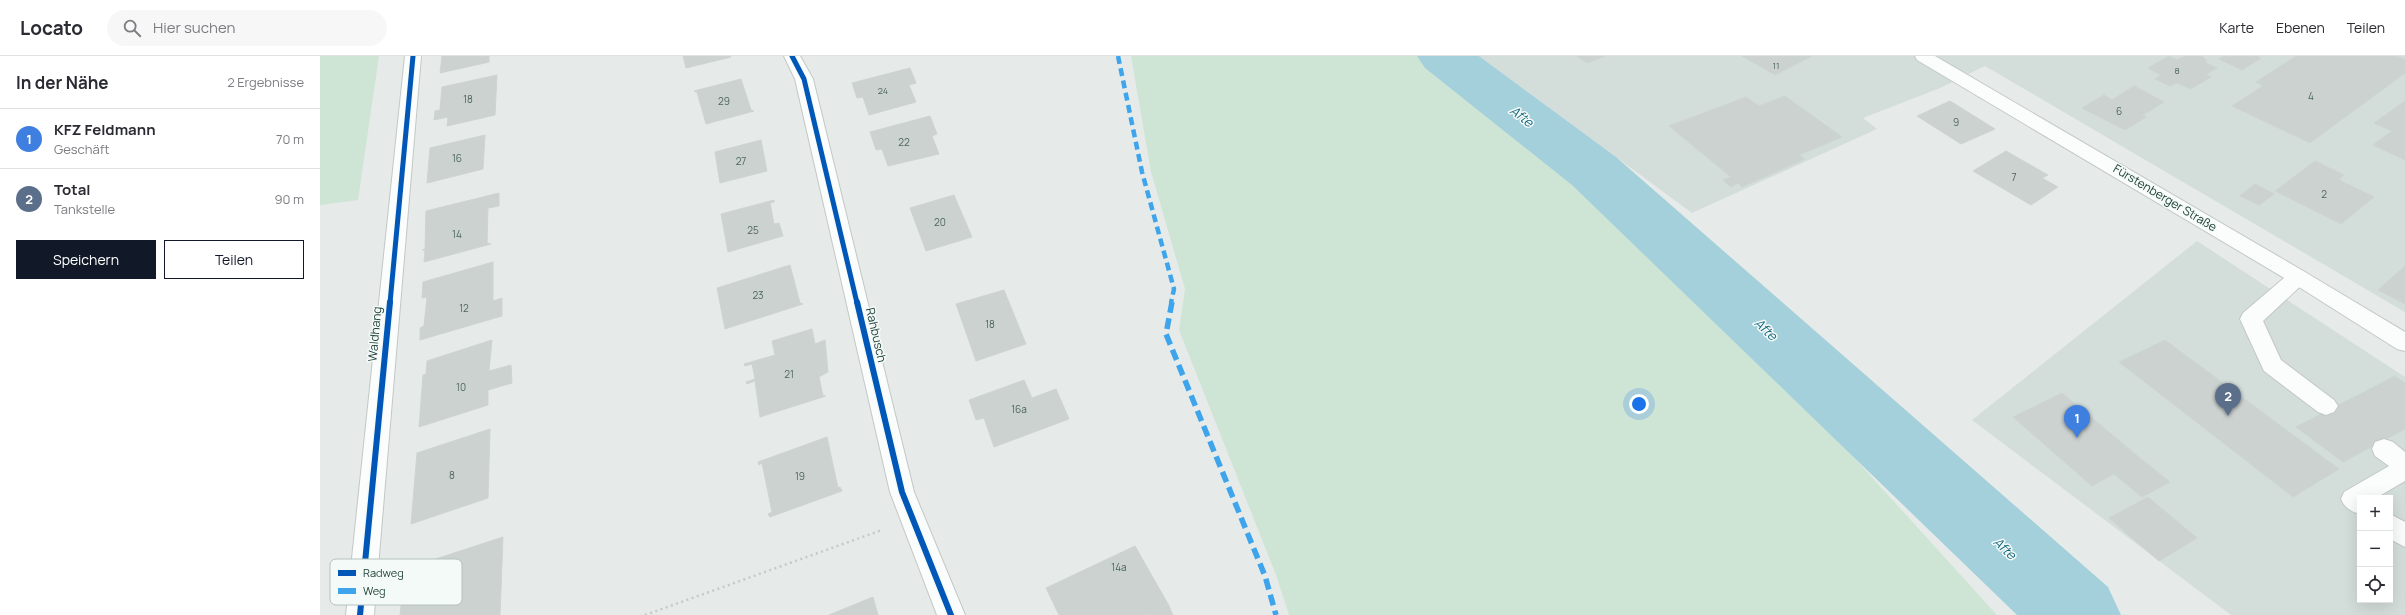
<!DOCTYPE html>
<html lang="de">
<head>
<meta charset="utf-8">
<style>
	body { margin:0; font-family:Manrope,sans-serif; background:#f7f7f7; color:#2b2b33 }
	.controls { position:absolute; right:12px; bottom:12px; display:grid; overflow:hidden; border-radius:0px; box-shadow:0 4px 16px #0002 }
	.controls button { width:36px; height:36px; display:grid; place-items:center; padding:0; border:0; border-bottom:1px solid #e1e1e2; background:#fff; color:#2b2b33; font:20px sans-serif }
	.you { position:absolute; left:1319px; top:348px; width:14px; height:14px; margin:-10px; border:3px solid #fff; border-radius:50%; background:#1a73e8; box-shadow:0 0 0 6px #1a73e833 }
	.badge { display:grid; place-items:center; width:26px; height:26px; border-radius:50%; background:#111827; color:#fff; font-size:13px; font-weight:700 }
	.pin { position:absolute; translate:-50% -33px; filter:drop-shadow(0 1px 2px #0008) }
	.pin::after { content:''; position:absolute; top:21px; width:14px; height:12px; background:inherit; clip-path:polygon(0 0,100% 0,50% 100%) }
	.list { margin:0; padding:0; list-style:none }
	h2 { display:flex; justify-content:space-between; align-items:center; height:52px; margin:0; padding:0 16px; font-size:17px }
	h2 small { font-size:13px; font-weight:400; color:#7c7c81 }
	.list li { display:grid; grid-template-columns:26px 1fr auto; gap:12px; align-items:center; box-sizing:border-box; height:60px; padding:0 16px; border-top:1px solid #e1e1e2 }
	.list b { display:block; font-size:15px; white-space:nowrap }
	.list p { margin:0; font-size:13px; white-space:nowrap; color:#7c7c81 }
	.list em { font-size:13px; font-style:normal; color:#7c7c81 }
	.actions { display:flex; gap:8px; padding:12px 16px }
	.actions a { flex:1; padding:9px 0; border:1px solid #111827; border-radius:0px; text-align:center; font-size:14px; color:#111827 }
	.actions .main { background:#111827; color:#fff }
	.icon { flex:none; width:22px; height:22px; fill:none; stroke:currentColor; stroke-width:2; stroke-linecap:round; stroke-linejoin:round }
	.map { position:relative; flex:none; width:2085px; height:559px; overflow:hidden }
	header { display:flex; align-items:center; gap:24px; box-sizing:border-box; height:56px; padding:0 20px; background:#fff; border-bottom:1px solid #e1e1e2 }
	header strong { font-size:19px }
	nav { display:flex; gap:22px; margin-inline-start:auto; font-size:14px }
	.search { width:280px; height:36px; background:#f7f7f7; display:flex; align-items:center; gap:10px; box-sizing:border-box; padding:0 14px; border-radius:22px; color:#7c7c81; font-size:15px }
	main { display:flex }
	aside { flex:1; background:#fff }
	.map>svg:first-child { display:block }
</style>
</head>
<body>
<header>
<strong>Locato</strong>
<div class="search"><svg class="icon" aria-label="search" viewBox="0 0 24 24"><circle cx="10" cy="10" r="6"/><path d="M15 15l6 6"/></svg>Hier suchen</div>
<nav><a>Karte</a><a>Ebenen</a><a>Teilen</a></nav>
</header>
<main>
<aside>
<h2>In der Nähe<small>2 Ergebnisse</small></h2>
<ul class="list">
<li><span class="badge" style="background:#3f7fe0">1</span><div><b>KFZ Feldmann</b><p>Geschäft</p></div><em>70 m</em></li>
<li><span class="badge" style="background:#5c6f8a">2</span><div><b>Total</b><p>Tankstelle</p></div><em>90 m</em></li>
</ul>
<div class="actions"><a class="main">Speichern</a><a>Teilen</a></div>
</aside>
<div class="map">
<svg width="2085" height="559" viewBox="0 0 2085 559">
	<rect width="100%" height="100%" fill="#e6ebe9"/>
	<g fill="#d3ddd9" fill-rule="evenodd">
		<polygon points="1159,0 2085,0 2085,256 1665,10 1620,32 1543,62 1557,73 1372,157"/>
		<path d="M1877,185L2085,321V559H1911L1652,364ZM2040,442H2070V544H2040Z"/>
	</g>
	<g fill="#cee5d6">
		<polygon points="0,0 59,0 38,144 0,149"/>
		<polygon points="811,0 1099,0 1246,115 1400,254 1677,559 969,559 956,519 859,274 865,233 831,116"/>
	</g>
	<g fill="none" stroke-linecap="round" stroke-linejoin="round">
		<polygon fill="#a4d0dc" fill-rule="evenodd" points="1097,0 1159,0 1296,101 1788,531 1801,559 1697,559 1252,129 1105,12"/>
	</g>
	<g fill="#ccd2d0" stroke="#ced4d2">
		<polygon points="122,0 169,0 169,6 120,17"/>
		<polygon points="363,0 410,0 411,1 366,12"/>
		<polygon points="1257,0 1285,0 1267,7"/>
		<polygon points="1422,0 1492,0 1455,19"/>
		<polygon points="1849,0 1886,18 1891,21 1871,33 1857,27 1850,30 1835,23 1841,19 1828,12"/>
		<polygon points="1865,0 1882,0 1887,5 1884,6 1897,12 1886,18 1857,4"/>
		<polygon points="1904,0 1937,0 1941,2 1922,14 1899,3"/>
		<polygon points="1976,0 2077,0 2085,4 2085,17 1990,87 1912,50 1943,30 1936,26"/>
		<polygon points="590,12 596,27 589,29 596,46 549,59 543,41 537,42 532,27"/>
		<polygon points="177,19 175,59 127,70 128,61 114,64 115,55 120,54 122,31"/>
		<polygon points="421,23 431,54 434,55 386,68 377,36 374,35"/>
		<polygon points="1814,30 1844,46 1823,59 1826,61 1805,74 1762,52 1784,39 1792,44"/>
		<polygon points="1465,40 1522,81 1479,99 1485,103 1422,131 1418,127 1411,131 1403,124 1411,121 1349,70 1426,41 1439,50"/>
		<polygon points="1630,45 1675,73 1641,88 1597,60"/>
		<polygon points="2085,45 2085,104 2053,89 2072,75 2054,67"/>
		<polygon points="610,60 617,78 612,80 619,98 568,110 562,93 556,94 550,76"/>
		<polygon points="165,79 163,113 107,127 110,92"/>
		<polygon points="441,84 447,115 400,127 395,96"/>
		<polygon points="1686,95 1728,119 1722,122 1738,131 1711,149 1653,115"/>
		<polygon points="1995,105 2024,119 2019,123 2023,126 2054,141 2021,168 1955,135"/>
		<polygon points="1935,128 1954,138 1939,149 1920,140"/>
		<polygon points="179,137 179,150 168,152 167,187 171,188 104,206 105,194 102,194 105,193 106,155"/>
		<polygon points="634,139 652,181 606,195 590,152"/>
		<polygon points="454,144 454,146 450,147 454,168 459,167 463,180 408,196 401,158"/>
		<polygon points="173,206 173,245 182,242 182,260 100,284 100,272 104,270 107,241 102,242 103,226"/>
		<polygon points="470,209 480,247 483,248 405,273 397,232"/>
		<polygon points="2085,210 2085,248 2058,234"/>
		<polygon points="684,234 706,288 656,305 636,248"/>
		<polygon points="492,273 495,288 505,284 508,316 499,321 503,340 506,340 440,361 435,325 427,328 426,326 435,323 432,308 425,310 424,308 455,299 452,285"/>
		<polygon points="172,284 169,315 191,309 192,327 168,334 168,349 99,371 103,319 106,318 107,305"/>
		<polygon points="1845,284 2019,413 1973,441 1799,306"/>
		<polygon points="2075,320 2085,327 2085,373 2023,406 1976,371"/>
		<polygon points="704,324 712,342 736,333 749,363 674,391 664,362 656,364 649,344"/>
		<polygon points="1742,337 1821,403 1772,430 1693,361"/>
		<polygon points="170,373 168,442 91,468 97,397"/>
		<polygon points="507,381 518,432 520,431 522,435 450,461 448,458 452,456 442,407 439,409 438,406"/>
		<polygon points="1821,403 1850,426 1822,441 1794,418"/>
		<polygon points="1828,441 1877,482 1839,505 1789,462"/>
		<polygon points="183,481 180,559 80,559 85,513"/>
		<polygon points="815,490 848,548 825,559 739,559 726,532"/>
		<polygon points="553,541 558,559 509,559"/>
		<polygon points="848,548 853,559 825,559"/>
	</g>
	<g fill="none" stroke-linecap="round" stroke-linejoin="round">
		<g stroke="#c3c8c6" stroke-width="2">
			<g id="service">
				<polygon points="1978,214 1985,216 1988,221 1985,226 1943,265 1961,304 2014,344 2018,350 2014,356 2006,359 1998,356 1944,315 1920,263 1923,257 1971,216"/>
				<path d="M2064,383L2073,386L2085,396V425L2056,442H2040V458C2030,455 2025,452 2021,443L2024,436L2069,410L2055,400L2052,393L2055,386Z"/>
				<polygon points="2070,458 2085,466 2085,491 2070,483"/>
			</g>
		</g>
		<g stroke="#c3c8c6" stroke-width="2">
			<g id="minor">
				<polygon points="85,0 101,0 54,559 26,559"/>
				<polygon points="464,0 480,0 493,23 594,436 645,559 617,559 570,436 475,23"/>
			</g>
		</g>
		<g stroke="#c1c9c6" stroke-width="2">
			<polygon id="secondary" points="1595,0 1615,0 1985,216 2085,276 2085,295 2077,293 1971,226 1597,4"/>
		</g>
		<polyline stroke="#c2cbc9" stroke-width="2.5" stroke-dasharray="2 3.5" stroke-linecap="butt" points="325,559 562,474"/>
		<use href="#service" fill="#fbfcfc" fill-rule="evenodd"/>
		<use href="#minor" fill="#fbfcfc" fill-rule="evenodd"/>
		<use href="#secondary" fill="#fbfcfc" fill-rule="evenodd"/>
		<polyline stroke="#3ea4ec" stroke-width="4.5" stroke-dasharray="8 4.5" stroke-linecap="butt" points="798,0 822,116 854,233 851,247"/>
		<polyline stroke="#3ea4ec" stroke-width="5.5" stroke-dasharray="11 5.5" stroke-linecap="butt" points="852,246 846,278 945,520 956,559"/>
		<g stroke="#f4faf7" stroke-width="7">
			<g id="cycleway-far1">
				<polyline points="472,0 484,23 537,247"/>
				<polyline points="70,247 93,0"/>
			</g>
		</g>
		<g stroke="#f4faf7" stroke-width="9">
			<g id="cycleway">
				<polyline points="537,246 582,436 631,559"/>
				<polyline points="40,559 70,246"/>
			</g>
		</g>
		<use href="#cycleway-far1" stroke="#0057b8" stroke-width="5"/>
		<use href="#cycleway" stroke="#0057b8" stroke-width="6"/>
	</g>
	<g text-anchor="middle" stroke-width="3" stroke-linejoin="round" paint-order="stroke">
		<g font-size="9" fill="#4d6660">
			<text x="1456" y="13">11</text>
			<text x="1857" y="18">8</text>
			<text x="563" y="38">24</text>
		</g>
		<g font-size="10" fill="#4d6660">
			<text x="1991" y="44">4</text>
			<text x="148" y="47">18</text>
			<text x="404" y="49">29</text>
			<text x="1799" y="59">6</text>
			<text x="1636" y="70">9</text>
			<text x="584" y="90">22</text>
			<text x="137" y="106">16</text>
			<text x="421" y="109">27</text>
			<text x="1694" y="125">7</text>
			<text x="2004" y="142">2</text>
			<text x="620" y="170">20</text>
			<text x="433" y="178">25</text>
			<text x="137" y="182">14</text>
			<text x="438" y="243">23</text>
			<text x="144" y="256">12</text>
			<text x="670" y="272">18</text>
			<text x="469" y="322">21</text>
			<text x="141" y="335">10</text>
			<text x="699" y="357">16a</text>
			<text x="132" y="423">8</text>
			<text x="480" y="424">19</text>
			<text x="799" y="515">14a</text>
		</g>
		<g font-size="12" fill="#21413a" stroke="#f4faf7">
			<text transform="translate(1845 142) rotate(31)" y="4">Fürstenberger Straße</text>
			<text transform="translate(55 278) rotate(-85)" y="4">Waldhang</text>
			<text transform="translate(556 279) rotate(77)" y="4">Rahbusch</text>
		</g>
		<g font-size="13" font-style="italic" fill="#166881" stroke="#f4faf7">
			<text transform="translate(1202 60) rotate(38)" y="5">Afte</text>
			<text transform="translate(1446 273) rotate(43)" y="5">Afte</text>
			<text transform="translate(1685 492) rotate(43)" y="5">Afte</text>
		</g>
	</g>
	<rect x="10" y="503" width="132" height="46" rx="6" fill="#f4faf7" stroke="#b5c2be" stroke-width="1"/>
	<rect x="18" y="514" width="18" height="6" fill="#0057b8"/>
	<rect x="18" y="532" width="18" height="6" fill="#3ea4ec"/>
	<g font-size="11" fill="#21413a">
		<text x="43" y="521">Radweg</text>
		<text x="43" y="539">Weg</text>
	</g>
</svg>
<div class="controls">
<button>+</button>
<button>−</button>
<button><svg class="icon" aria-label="locate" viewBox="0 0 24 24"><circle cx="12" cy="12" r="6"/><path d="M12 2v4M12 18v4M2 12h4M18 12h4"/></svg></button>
</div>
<div class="you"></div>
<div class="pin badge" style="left:1757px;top:382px;background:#3f7fe0">1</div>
<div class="pin badge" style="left:1908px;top:360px;background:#5c6f8a">2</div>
</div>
</main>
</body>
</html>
